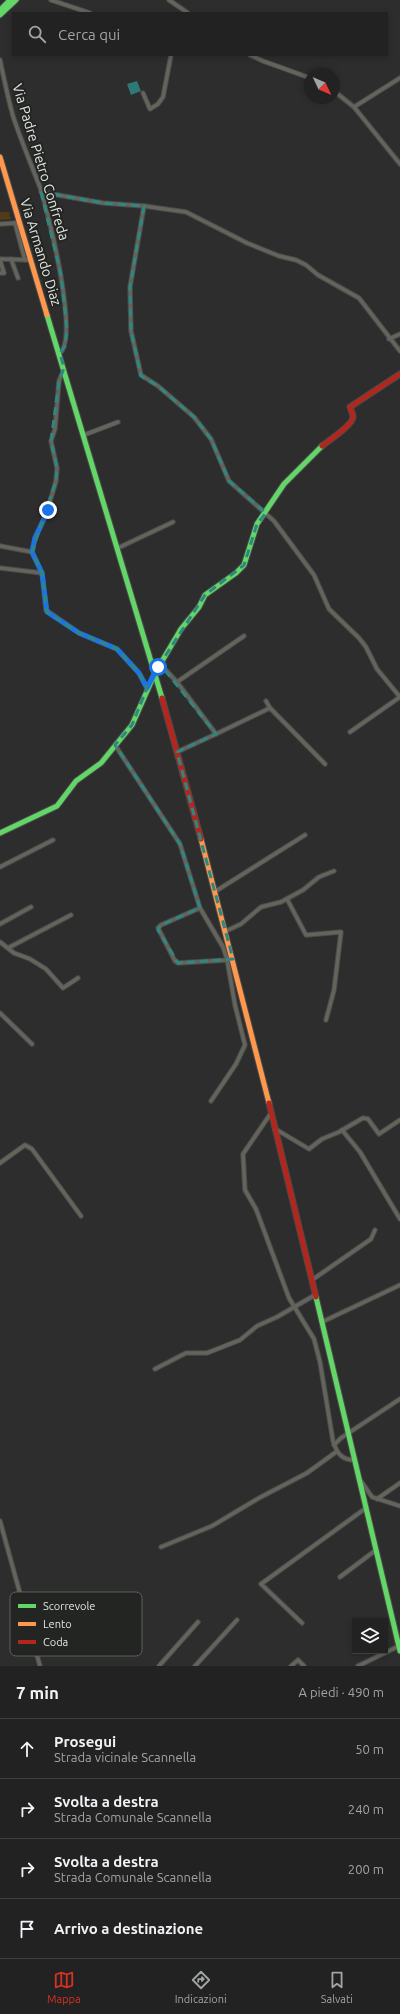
<!DOCTYPE html>
<html lang="it">
<head>
<meta charset="utf-8">
<style>
	body { margin:0; font-family:Ubuntu,sans-serif; background:#292a2a; color:#f1f3f6 }
	.controls { position:absolute; right:12px; bottom:12px; display:grid; overflow:hidden; border-radius:0px; box-shadow:0 2px 6px #0003 }
	.controls button { width:36px; height:36px; display:grid; place-items:center; padding:0; border:0; border-bottom:1px solid #3e3f3f; background:#212221; color:#f1f3f6; font:20px sans-serif }
	.compass { position:absolute; left:304px; top:68px; width:36px; height:36px; border-radius:50%; background:#212221; box-shadow:0 2px 6px #0003; rotate:134deg }
	.stop { position:absolute; width:12px; height:12px; margin:-9px; border:3px solid #1a73e8; border-radius:50%; background:#fff }
	.stop.end { background:#1a73e8; border-color:#fff; box-shadow:0 1px 4px #0008 }
	.list { margin:0; padding:0; list-style:none }
	h2 { display:flex; justify-content:space-between; align-items:center; height:52px; margin:0; padding:0 16px; font-size:17px }
	h2 small { font-size:13px; font-weight:400; color:#a2a4a5 }
	.list li { display:grid; grid-template-columns:26px 1fr auto; gap:12px; align-items:center; box-sizing:border-box; height:60px; padding:0 16px; border-top:1px solid #3e3f3f }
	.list b { display:block; font-size:15px; white-space:nowrap }
	.list p { margin:0; font-size:13px; white-space:nowrap; color:#a2a4a5 }
	.list em { font-size:13px; font-style:normal; color:#a2a4a5 }
	.icon { flex:none; width:22px; height:22px; fill:none; stroke:currentColor; stroke-width:2; stroke-linecap:round; stroke-linejoin:round }
	.map { position:relative; flex:none; width:400px; height:1666px; overflow:hidden }
	.search { position:absolute; background:#212221; box-shadow:0 2px 6px #0003; left:12px; right:12px; top:12px; height:44px; display:flex; align-items:center; gap:10px; box-sizing:border-box; padding:0 14px; border-radius:0px; color:#a2a4a5; font-size:15px }
	.sheet { height:292px; background:#212221 }
	nav { display:flex; justify-content:space-around; align-items:center; box-sizing:border-box; height:56px; border-top:1px solid #3e3f3f; background:#212221; font-size:11px; color:#a2a4a5 }
	nav a { display:grid; justify-items:center; gap:2px }
	nav .on { color:#d93025 }
	.map>svg:first-child { display:block }
</style>
</head>
<body>
<div class="map">
<svg width="400" height="1666" viewBox="0 0 400 1666">
	<rect width="100%" height="100%" fill="#2c2d2c"/>
	<polygon fill="#523b16" points="0,212 9,212 11,219 0,220"/>
	<polygon fill="#2e7878" points="137,81 141,91 131,95 127,84"/>
	<g fill="none" stroke-linecap="round" stroke-linejoin="round">
		<g stroke="#494b49" stroke-width="5.5">
			<g id="street">
				<polyline points="51,0 90,13"/>
				<polyline points="169,0 188,13"/>
				<polyline points="250,55 263,61 310,78"/>
				<path d="M0,60C4,79 8,98 13,116C21,141 32,166 41,190C49,216 79,336 60,353"/>
				<polyline points="334,91 354,107 400,164"/>
				<polyline points="143,93 150,109 158,104 163,97 171,55"/>
				<polyline points="354,107 400,78"/>
				<polyline points="41,192 103,203 144,206 186,212 247,243 279,256 296,260 306,265 318,275 359,298 400,351"/>
				<polyline points="144,206 130,287 131,331 141,375 158,386 194,417 211,439 229,481 274,521 314,575 329,609 359,638 366,647 377,669 400,697"/>
				<polyline points="15,223 25,260"/>
				<polyline points="0,224 17,223"/>
				<polyline points="0,259 31,260"/>
				<polyline points="11,259 18,278"/>
				<polyline points="0,260 4,273 0,273"/>
				<polyline points="389,339 400,334"/>
				<polyline points="64,369 59,381 55,429 51,441 57,468 56,481 46,515 35,538 32,552 42,573 46,610 79,633 117,649 139,673 147,688"/>
				<polyline points="84,435 118,422"/>
				<polyline points="0,546 32,552"/>
				<polyline points="118,548 173,522"/>
				<polyline points="0,568 42,573"/>
				<polyline points="160,664 177,682 244,636"/>
				<polyline points="177,682 216,734 177,752"/>
				<polyline points="266,701 270,708"/>
				<polyline points="350,732 400,697"/>
				<polyline points="216,734 270,708 325,764"/>
				<polyline points="115,745 180,844 200,908 223,947 227,959 235,1005 245,1045 236,1064 211,1101"/>
				<polyline points="0,867 53,840"/>
				<polyline points="216,891 305,835"/>
				<polyline points="287,899 306,935 341,932 334,990 326,1020"/>
				<polyline points="200,908 161,925 158,928 175,961 178,963 228,960"/>
				<polyline points="0,924 31,907"/>
				<polyline points="226,931 241,924 261,907 281,902 303,890 319,877 334,871"/>
				<polyline points="0,942 14,953 30,959 46,969 63,988 78,978"/>
				<polyline points="8,948 71,915"/>
				<polyline points="0,1013 32,1044"/>
				<path d="M271,1113L243,1154L245,1190L256,1209L289,1298L314,1339L320,1362L333,1441C337,1453 341,1460 355,1460"/>
				<polyline points="277,1130 309,1149 322,1139 339,1132 363,1118 368,1119 379,1134 400,1120"/>
				<polyline points="342,1130 360,1152 400,1219"/>
				<polyline points="0,1163 25,1145 32,1149 81,1216"/>
				<polyline points="312,1280 371,1239 375,1230"/>
				<polyline points="322,1322 400,1285"/>
				<polyline points="155,1369 186,1353 207,1353 240,1340 257,1326 277,1317 315,1295"/>
				<polyline points="334,1445 341,1438 400,1399"/>
				<polyline points="361,1481 372,1497 400,1506"/>
				<polyline points="377,1499 400,1483"/>
				<polyline points="0,1521 40,1666"/>
				<polyline points="161,1547 212,1526 259,1498 307,1473 336,1452"/>
				<polyline points="340,1577 376,1550"/>
				<polyline points="302,1623 261,1584 366,1508"/>
				<polyline points="159,1666 198,1622"/>
				<polyline points="195,1666 237,1620"/>
				<polyline points="291,1666 298,1660 304,1666"/>
				<polyline points="358,1666 399,1646"/>
			</g>
		</g>
		<g stroke="#494b49" stroke-width="7">
			<g id="fast">
				<polyline points="0,10 10,0"/>
				<polyline points="0,15 16,0"/>
				<polyline points="47,315 162,698"/>
				<polyline points="0,833 57,806 76,781 101,763 132,725 155,673 181,629 199,607 205,595 236,573 244,565 257,524 284,484 322,446"/>
				<polyline points="316,1297 400,1651"/>
			</g>
		</g>
		<g stroke="#494b49" stroke-width="7">
			<g id="slow">
				<polyline points="0,157 47,315"/>
				<polyline points="201,839 269,1103"/>
			</g>
		</g>
		<g stroke="#494b49" stroke-width="7">
			<g id="jam">
				<path d="M322,446C328,441 353,425 353,417C353,414 351,410 350,407L400,374"/>
				<polyline points="162,698 201,839"/>
				<polyline points="269,1103 316,1297"/>
			</g>
		</g>
		<use href="#street" stroke="#64645c" stroke-width="3.5"/>
		<use href="#fast" stroke="#63d668" stroke-width="5"/>
		<use href="#slow" stroke="#ff974d" stroke-width="5"/>
		<use href="#jam" stroke="#b3261e" stroke-width="5"/>
	</g>
	<g fill="none" stroke-linecap="round" stroke-linejoin="round">
		<polyline stroke="#1a73e8" stroke-width="5" points="48,510 35,538 32,552 42,573 47,612 79,633 117,649 139,673 147,688 158,667"/>
	</g>
	<path fill="none" stroke="#2f8780" stroke-width="3" stroke-dasharray="8 5" stroke-linejoin="round" d="M41,192L103,203L144,206L130,287L131,331L141,376L158,386L194,417L211,439L229,481L266,513L257,524L244,565L205,595L160,664L216,734L177,752L233,959L178,963L158,930L161,925L200,908L180,844L115,745L132,725L147,688L139,673L117,649L79,633L47,612L42,573L32,552L56,481L57,468L51,441L59,381L64,368L60,353L65,346L67,330L61,275Z"/>
	<g text-anchor="middle" stroke-width="4" stroke-linejoin="round" paint-order="stroke">
		<g font-size="14" fill="#e4e6e4" stroke="#222522">
			<text transform="translate(41 162) rotate(73)" y="5">Via Padre Pietro Confreda</text>
			<text transform="translate(41 252) rotate(73)" y="5">Via Armando Diaz</text>
		</g>
	</g>
	<rect x="10" y="1592" width="132" height="64" rx="6" fill="#222522" stroke="#5c5f5c" stroke-width="1"/>
	<rect x="18" y="1604" width="18" height="4" fill="#63d668"/>
	<rect x="18" y="1622" width="18" height="4" fill="#ff974d"/>
	<rect x="18" y="1640" width="18" height="4" fill="#b3261e"/>
	<g font-size="11" fill="#e4e6e4">
		<text x="43" y="1610">Scorrevole</text>
		<text x="43" y="1628">Lento</text>
		<text x="43" y="1646">Coda</text>
	</g>
</svg>
<div class="controls">
<button><svg class="icon" aria-label="layers" viewBox="0 0 24 24"><path d="M12 4l9 5-9 5-9-5zM3 14l9 5 9-5"/></svg></button>
</div>
<svg class="compass" viewBox="-18 -18 36 36"><path d="M0-13l5 13h-10z" fill="#e53935"/><path d="M0 13l5-13h-10z" fill="#a2a4a5"/></svg>
<div class="stop" style="left:158px;top:667px"></div>
<div class="stop end" style="left:48px;top:510px"></div>
<div class="search"><svg class="icon" aria-label="search" viewBox="0 0 24 24"><circle cx="10" cy="10" r="6"/><path d="M15 15l6 6"/></svg>Cerca qui</div>
</div>
<section class="sheet">
<h2>7 min<small>A piedi · 490 m</small></h2>
<ul class="list">
<li><svg class="icon" aria-label="ahead" viewBox="0 0 24 24"><path d="M12 20V5M6 11l6-6 6 6"/></svg><div><b>Prosegui</b><p>Strada vicinale Scannella</p></div><em>50 m</em></li>
<li><svg class="icon" aria-label="right" viewBox="0 0 24 24"><path d="M7 20v-9h11M14 6l5 5-5 5"/></svg><div><b>Svolta a destra</b><p>Strada Comunale Scannella</p></div><em>240 m</em></li>
<li><svg class="icon" aria-label="right" viewBox="0 0 24 24"><path d="M7 20v-9h11M14 6l5 5-5 5"/></svg><div><b>Svolta a destra</b><p>Strada Comunale Scannella</p></div><em>200 m</em></li>
<li><svg class="icon" aria-label="arrive" viewBox="0 0 24 24"><path d="M6 21V4h12l-3 4 3 4H6"/></svg><div><b>Arrivo a destinazione</b></div></li>
</ul>
</section>
<nav>
<a class="on"><svg class="icon" aria-label="map" viewBox="0 0 24 24"><path d="M3 6l6-2 6 2 6-2v14l-6 2-6-2-6 2zM9 4v14M15 6v14"/></svg>Mappa</a>
<a><svg class="icon" aria-label="directions" viewBox="0 0 24 24"><path d="M12 3l9 9-9 9-9-9zM9 14v-3h6M13 9l2 2-2 2"/></svg>Indicazioni</a>
<a><svg class="icon" aria-label="saved" viewBox="0 0 24 24"><path d="M7 4h10v16l-5-4-5 4z"/></svg>Salvati</a>
</nav>
</body>
</html>
